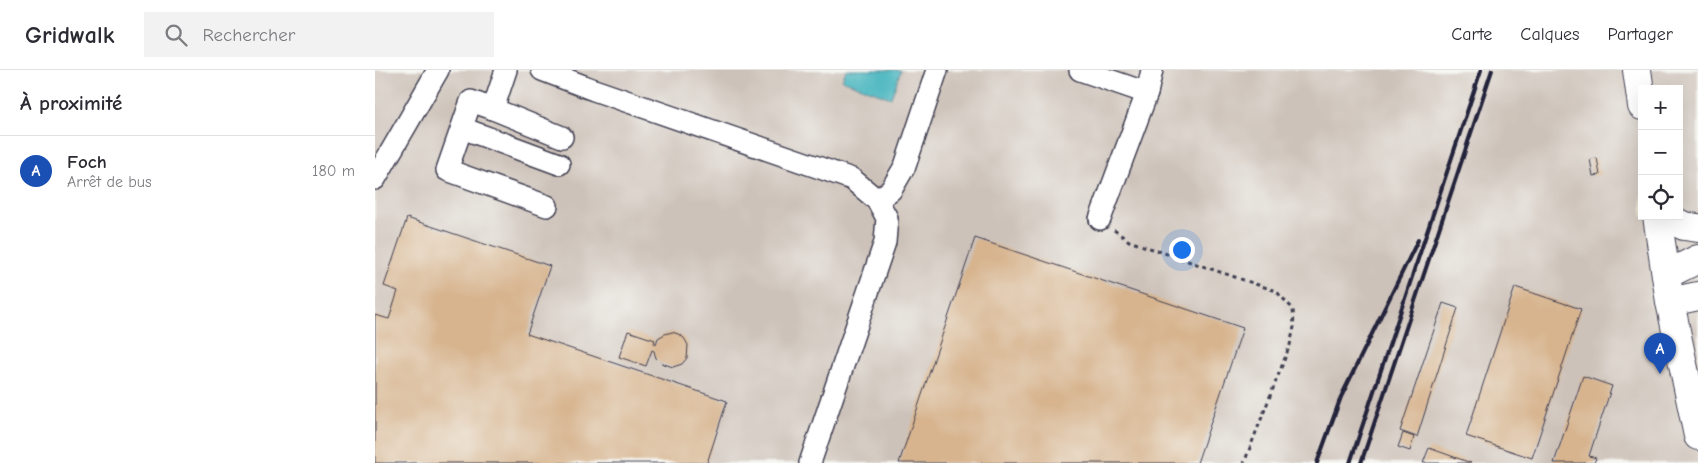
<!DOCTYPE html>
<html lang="fr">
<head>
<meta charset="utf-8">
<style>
	body { margin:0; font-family:"Comic Neue",sans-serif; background:#f2f2f3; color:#2b2b33 }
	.controls { position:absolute; right:15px; top:15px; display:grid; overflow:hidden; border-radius:0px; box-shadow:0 5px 20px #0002 }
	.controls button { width:45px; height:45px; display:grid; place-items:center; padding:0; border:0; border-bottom:1px solid #e1e1e2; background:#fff; color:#2b2b33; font:25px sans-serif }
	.you { position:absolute; left:806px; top:179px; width:18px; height:18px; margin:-12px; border:4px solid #fff; border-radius:50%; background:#1a73e8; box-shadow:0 0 0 8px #1a73e833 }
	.badge { display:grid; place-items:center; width:32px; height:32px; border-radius:50%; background:#b5179e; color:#fff; font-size:16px; font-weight:700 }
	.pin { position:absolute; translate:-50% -41px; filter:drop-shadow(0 1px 2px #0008) }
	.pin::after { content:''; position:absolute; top:26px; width:18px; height:15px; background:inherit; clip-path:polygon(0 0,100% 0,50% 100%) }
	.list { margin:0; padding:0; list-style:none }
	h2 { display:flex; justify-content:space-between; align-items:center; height:65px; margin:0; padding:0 20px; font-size:21px }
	h2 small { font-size:16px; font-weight:400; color:#7c7c81 }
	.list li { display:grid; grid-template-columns:32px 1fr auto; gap:15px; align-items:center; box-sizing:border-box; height:70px; padding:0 20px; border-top:1px solid #e1e1e2 }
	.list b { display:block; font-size:19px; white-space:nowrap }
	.list p { margin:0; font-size:16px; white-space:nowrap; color:#7c7c81 }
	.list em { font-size:16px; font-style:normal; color:#7c7c81 }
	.icon { flex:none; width:28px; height:28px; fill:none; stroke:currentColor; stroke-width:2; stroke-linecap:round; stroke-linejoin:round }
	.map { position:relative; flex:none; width:1323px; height:393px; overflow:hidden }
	header { display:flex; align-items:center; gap:30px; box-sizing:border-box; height:70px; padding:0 25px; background:#fff; border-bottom:1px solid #e1e1e2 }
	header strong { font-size:24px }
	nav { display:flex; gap:28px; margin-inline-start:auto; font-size:18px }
	.search { width:350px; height:45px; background:#f2f2f3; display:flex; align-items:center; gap:12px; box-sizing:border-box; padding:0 18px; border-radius:0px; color:#7c7c81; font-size:19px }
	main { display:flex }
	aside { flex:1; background:#fff }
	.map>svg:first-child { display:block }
</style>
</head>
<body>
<header>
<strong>Gridwalk</strong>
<div class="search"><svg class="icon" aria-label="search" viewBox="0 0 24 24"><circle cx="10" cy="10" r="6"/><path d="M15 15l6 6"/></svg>Rechercher</div>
<nav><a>Carte</a><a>Calques</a><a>Partager</a></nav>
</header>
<main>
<aside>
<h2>À proximité<small></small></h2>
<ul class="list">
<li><span class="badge" style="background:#1a4fb4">A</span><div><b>Foch</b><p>Arrêt de bus</p></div><em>180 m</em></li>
</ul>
</aside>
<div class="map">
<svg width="1323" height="393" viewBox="0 0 1323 393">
	<rect width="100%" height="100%" fill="#f6f6f2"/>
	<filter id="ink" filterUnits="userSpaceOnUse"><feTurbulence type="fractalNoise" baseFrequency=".02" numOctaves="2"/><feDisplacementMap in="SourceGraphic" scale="10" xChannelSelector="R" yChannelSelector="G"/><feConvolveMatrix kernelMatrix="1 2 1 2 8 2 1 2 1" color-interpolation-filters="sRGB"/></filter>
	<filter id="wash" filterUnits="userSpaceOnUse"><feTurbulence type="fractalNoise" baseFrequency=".0096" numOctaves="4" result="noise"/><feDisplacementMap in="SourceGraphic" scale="20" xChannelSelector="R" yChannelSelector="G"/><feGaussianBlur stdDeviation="1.12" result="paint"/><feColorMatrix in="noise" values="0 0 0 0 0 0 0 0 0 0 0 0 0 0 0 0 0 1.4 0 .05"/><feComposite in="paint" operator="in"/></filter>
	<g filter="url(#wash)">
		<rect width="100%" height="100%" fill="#f2e5ce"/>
		<path fill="#cdc2b9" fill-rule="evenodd" d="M0,0H1323V393H0ZM1267,19H1304V146H1267Z"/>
		<polygon fill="#46b5bf" stroke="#346c7d" points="471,0 526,0 516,28 467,10"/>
		<g id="blocks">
			<g fill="#d7b48e">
				<polygon points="1222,88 1225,105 1218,106 1215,89"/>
				<polygon points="32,148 175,196 152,264 352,331 332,393 0,393 0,245 14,249 23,221 9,216"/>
				<polygon points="600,168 868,258 822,393 524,393"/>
				<polygon points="1140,217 1206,239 1157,388 1091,366"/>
				<polygon points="1068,233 1083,238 1042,367 1025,361"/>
				<polygon points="253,261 280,270 279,273 281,274 283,268 290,264 297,262 303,264 309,268 313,275 312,288 307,294 298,297 286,293 281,288 279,281 277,280 271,296 244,287"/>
				<polygon points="1208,306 1237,316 1214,386 1221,388 1219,393 1179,393"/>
				<polygon points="1028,363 1039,367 1035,381 1023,377"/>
				<polygon points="1054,378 1096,393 1048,393"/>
			</g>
		</g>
	</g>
	<g filter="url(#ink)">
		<use href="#blocks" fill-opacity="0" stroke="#413f51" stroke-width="1"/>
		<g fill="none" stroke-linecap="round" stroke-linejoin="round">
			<g stroke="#413f51" stroke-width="24">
				<g id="minor">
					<polyline points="131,0 118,39 96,31 72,100 172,136"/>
					<polyline points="167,0 219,20 477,109 502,130 512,148 510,172 435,393"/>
					<polyline points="705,0 772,23 777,0"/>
					<polyline points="118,39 187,67"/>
					<polyline points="87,58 184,94"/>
					<polyline points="0,109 63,0"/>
					<polyline points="502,130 516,120 530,96 562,0"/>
					<polyline points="725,149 772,23"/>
				</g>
			</g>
			<g stroke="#413f51" stroke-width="30">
				<g id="major">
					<polyline points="1262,0 1267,36"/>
					<polyline points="1282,146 1295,232 1323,366"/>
					<polyline points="1289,146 1309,156 1323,158"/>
					<polyline points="1291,205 1323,189"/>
					<polyline points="1295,232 1323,226"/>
				</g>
			</g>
			<polyline stroke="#413f51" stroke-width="3" stroke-dasharray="4 4" stroke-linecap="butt" points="739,160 754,171 901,221 918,239 919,257 915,275 869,393"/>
			<use href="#minor" stroke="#fff" stroke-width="21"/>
			<use href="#major" stroke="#fff" stroke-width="28"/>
			<g stroke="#22223b" stroke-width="4">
				<polyline points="942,393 966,327 1043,170"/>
				<polyline points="975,393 1106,0"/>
				<polyline points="986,393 1117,0"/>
			</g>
		</g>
	</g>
</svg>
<div class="controls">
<button>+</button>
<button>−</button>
<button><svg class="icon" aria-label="locate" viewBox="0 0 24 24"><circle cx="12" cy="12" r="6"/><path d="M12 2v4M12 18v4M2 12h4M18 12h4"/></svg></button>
</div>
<div class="you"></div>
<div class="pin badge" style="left:1285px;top:304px;background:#1a4fb4">A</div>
</div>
</main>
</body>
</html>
